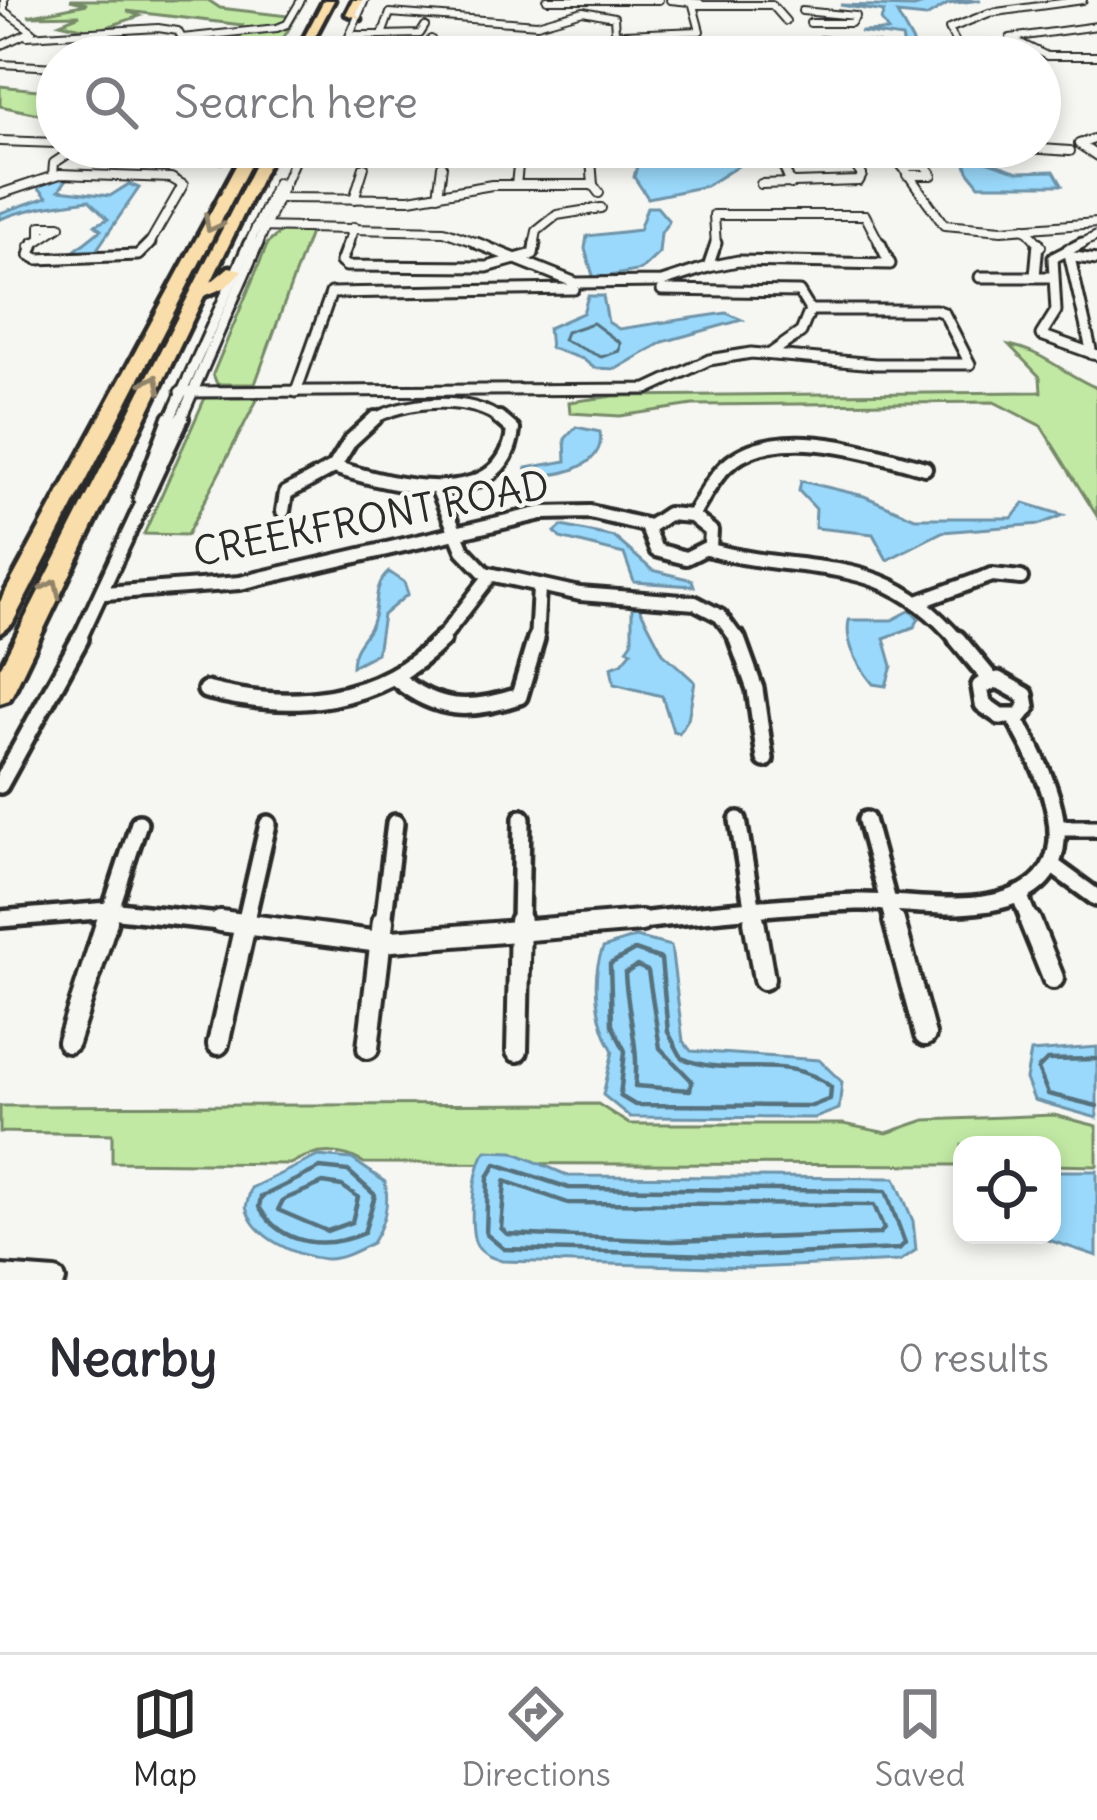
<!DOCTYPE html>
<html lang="en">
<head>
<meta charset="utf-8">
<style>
	body { margin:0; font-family:Delius,sans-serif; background:#f2f2f3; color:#2b2b33 }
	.controls { position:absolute; right:36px; bottom:36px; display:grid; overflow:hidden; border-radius:24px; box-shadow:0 6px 18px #0003 }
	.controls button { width:108px; height:108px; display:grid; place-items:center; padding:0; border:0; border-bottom:3px solid #e1e1e2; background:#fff; color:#2b2b33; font:60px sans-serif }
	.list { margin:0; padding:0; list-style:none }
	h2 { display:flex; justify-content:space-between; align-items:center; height:156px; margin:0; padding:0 48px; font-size:51px }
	h2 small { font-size:39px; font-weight:400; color:#7c7c81 }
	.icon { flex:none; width:66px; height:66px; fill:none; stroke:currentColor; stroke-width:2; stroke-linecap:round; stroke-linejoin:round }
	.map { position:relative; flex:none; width:1097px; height:1280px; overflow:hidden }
	.search { position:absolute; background:#fff; box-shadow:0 6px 18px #0003; left:36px; right:36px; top:36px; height:132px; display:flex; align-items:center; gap:30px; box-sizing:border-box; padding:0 42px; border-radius:66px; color:#7c7c81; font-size:45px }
	.sheet { height:372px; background:#fff }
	nav { display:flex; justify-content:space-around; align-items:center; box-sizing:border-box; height:168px; border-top:3px solid #e1e1e2; background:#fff; font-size:33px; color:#7c7c81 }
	nav a { display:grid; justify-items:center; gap:6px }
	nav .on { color:#2b2b2b }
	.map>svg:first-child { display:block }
</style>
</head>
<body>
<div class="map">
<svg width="1097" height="1280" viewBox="0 0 1097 1280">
	<rect width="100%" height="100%" fill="#f6f6f2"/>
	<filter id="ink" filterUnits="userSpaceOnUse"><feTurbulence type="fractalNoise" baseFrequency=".00833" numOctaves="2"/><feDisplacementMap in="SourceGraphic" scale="24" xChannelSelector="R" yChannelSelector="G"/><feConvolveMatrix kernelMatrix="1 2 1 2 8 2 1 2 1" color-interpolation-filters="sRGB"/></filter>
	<g filter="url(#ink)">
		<g fill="#c2e9a4" stroke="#768a68" stroke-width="3">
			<polygon points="70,0 208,0 220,8 296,17 272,57 212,57 242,25 127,11 140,16 95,31 60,23 80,15 28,16 87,4"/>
			<polygon points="0,86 57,92 57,118 0,106"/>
			<polygon points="283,230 311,230 255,384 217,384 213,374 268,243"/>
			<path d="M1009,345C1044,352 1064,374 1097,388V516L1041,426L994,402L693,405L620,416L570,413L569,402L614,396L1041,392L1040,377Z"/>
			<polygon points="205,398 258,398 187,535 144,534"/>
			<path d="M598,1104L629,1124H843L887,1133L925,1120L1054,1115L1097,1126V1166L1052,1165V1145H962V1165L364,1163C339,1148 314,1150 290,1164L112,1162V1134L0,1132V1106Z"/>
		</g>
		<g fill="#9ad9fb" stroke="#6e93a8" stroke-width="3">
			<polygon points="936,0 981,0 948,4 926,17 897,14 921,57 906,57 902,38 860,32 888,31 881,20 884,12 840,5 914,7"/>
			<polygon points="961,147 999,147 986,161 1018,172 1054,171 1062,185 979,185 968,171"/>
			<polygon points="685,148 734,151 738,166 706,186 648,198 634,177 637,166 686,157"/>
			<path d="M61,177L68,178L59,190L110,196L129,184L139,188L95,252H73L101,230L95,225L108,219L89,200C57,205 31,207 0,219V213L47,197L36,185Z"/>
			<polygon points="647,207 657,207 669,221 661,233 659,253 641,270 594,279 585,249 587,236 639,230"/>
			<polygon points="588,296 603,296 608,322 619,329 726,313 742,320 663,342 616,369 594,368 583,359 550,348 548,328 583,313"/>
			<path d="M576,427L600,432C607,469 552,479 525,474L526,468L566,461L565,439Z"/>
			<polygon points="801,481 864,496 915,518 1012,518 1024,503 1063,515 1041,524 942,532 887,560 873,534 815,528 816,509 799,491"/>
			<polygon points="562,526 614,537 652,570 692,580 694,586 634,582 624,554 560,538 555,532"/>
			<path d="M389,572L404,582L408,594L383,615L377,653L352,666C353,647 360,644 369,629C381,610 370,588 389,572Z"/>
			<polygon points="632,607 639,607 663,653 695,682 688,719 679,733 673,731 662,696 614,684 611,667 622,663 632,651 627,649 632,642"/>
			<path d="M911,610L919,619L914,627L884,638L892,666L886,686L873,684C859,667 844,644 849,620H892Z"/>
			<path d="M635,937L671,946L683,1041L691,1051L819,1060L842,1082L839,1109L815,1118L630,1117L603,1095L613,1051C597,1024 590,978 603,948Z"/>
			<polygon points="1097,1047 1097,1118 1034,1100 1026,1079 1031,1052"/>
			<path d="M486,1151L513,1152L569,1176L895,1178L913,1221L916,1250L900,1261L750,1268L502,1261C493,1258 483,1255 477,1246C467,1231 474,1163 486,1151Z"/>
			<path d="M318,1156L352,1159L385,1182C390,1205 384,1224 372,1243C358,1250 341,1260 325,1259C296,1256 253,1238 246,1207L251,1188Z"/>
			<polygon points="1052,1171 1097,1171 1097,1256 1033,1235 1052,1235"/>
		</g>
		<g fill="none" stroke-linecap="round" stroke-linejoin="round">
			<polygon stroke="#57717e" stroke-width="3" points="593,323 620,343 619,351 601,357 563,340 566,332"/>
			<g stroke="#57717e" stroke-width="4.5">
				<path d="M635,950L661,959L668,1032L682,1058C731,1080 787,1051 831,1087L830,1099L812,1106L635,1105L620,1096L625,1051L612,1025L610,964Z"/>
				<path d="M637,966L648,971L660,1048L692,1081L690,1090L635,1086C640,1046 627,1014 625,973Z"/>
				<polyline points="1097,1059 1047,1060 1038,1069 1048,1094 1097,1106"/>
				<polygon points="496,1164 569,1188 886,1191 905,1243 899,1249 749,1256 504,1249 486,1234 488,1177"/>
				<path d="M320,1168L348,1171L375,1195L364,1233C325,1250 282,1246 259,1207L261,1197Z"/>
				<polygon points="505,1181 568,1203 874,1205 884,1229 879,1234 671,1241 507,1234 501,1228"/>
				<polygon points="323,1183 342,1186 358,1197 352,1222 327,1231 278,1210 283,1200"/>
			</g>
			<g stroke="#2b2b2b" stroke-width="10">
				<g id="minor-far5">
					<polyline points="547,0 659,0"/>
					<polyline points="670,0 700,3"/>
					<polyline points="802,11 856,16 851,23 810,23"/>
					<polyline points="1097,26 1010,38 1047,56 1097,56"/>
					<polyline points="350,35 382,35 390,13 537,24 583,11 614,17 615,32 623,34 700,31 693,5 772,5 786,21"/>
					<polyline points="382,35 420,34 425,26"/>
					<polyline points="27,36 158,28 178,31 182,38"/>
					<polyline points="182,38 277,28 287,24 301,0"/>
					<polyline points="821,40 877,47 827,48"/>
					<polyline points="0,46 32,31 4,11 4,0"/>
					<polyline points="341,56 377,57"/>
					<polyline points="158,57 182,38"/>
					<polyline points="340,57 365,0"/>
					<polyline points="397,57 406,47 429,47 431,39"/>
					<polyline points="523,57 506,50 527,47 535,55"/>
					<path d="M525,57C566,49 605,56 646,56C695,56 748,30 793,57"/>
					<polyline points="963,57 949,29 989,13 1083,0"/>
					<polyline points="0,64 57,67"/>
				</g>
			</g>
			<g stroke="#2b2b2b" stroke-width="12">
				<g id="minor-far4">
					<polyline points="1097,138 1079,144 1097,156"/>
					<polyline points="0,141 57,143"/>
					<polyline points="82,147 247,157"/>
					<polyline points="590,147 593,185 599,193"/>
					<polyline points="775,147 791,184"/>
					<polyline points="889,147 944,225 1002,230 1097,223"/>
					<polyline points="1013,147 1070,151"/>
					<polyline points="902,166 926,166 932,175 907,175"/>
					<polyline points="53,175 54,163 78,147"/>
					<polyline points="761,184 859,181 862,175 841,147"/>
					<polyline points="516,185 519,157 539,147"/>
					<polyline points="0,194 60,174 171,178 183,185 148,246"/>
					<polyline points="438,195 442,166"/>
					<polyline points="274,198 410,199 492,185 593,185"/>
					<polyline points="354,199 364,167"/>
					<polyline points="256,227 444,231 486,246"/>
					<polyline points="1025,228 1041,246"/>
					<polyline points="30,246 60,226 41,226 41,237"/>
					<polyline points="248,246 277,183"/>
					<polyline points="257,246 300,147"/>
					<polyline points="347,246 354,227"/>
					<polyline points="534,246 537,231 557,215 601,208"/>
					<polyline points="716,246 714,215 865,215 881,246"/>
					<polyline points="1076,246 1097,236"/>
				</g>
			</g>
			<g stroke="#2b2b2b" stroke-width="15">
				<g id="minor-far3">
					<polyline points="34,243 30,255 38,259 138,255 150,243"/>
					<polyline points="348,243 341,262 346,266 487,267 533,254 535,243"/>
					<polyline points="476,243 576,283 662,282 708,267"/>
					<polyline points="1082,243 1053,258 1056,311 1041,335 1097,355"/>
					<polyline points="1068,249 1092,354"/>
					<polyline points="1074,257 1097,260"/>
					<polyline points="708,267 716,243"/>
					<polyline points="708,267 738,261 890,264 880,243"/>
					<polyline points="1035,276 1038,243"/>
					<polyline points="980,277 1053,277"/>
					<polyline points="662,290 799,292 810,310 801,332 770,354"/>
					<polyline points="180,392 647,389 709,360 751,353 875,364 970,364 944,313 936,310 810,310"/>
					<polyline points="296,392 331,293 574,289"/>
					<polyline points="169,421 249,243"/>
					<polyline points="180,421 258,243"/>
					<path d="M370,421C403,400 473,395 502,421"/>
				</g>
			</g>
			<g stroke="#2b2b2b" stroke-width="20">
				<g id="minor-far2">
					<path d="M375,418L350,441L334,467C386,484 504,516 513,430L499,418"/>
					<polyline points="438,490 463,550 485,573 580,594 695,603 720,616 739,642"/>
					<polyline points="140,498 170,418"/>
					<polyline points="283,511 286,493 334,467"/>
					<polygon points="668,514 692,516 711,531 710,546 686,558 656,550 647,528"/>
					<path d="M692,516C704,498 714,475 731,462C782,423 870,453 925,468"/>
					<path d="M707,549C812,578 880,548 959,642"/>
					<polyline points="105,593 240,583 542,513 590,512 649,526"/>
					<polyline points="921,601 992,575 1021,578"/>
					<polyline points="78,642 182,418"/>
					<polyline points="439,642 490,576"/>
					<polyline points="536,642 539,588"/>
				</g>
			</g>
			<g stroke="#2b2b2b" stroke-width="24">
				<g id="minor-far1">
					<polyline points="737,639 755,689 765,759"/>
					<polyline points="957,639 991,680"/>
					<path d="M397,679C437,712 471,712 519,696L536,639"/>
					<polygon points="998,680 1025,695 1027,707 1020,716 1000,716 983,704 980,686"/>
					<path d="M206,690C291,712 377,705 442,639"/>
					<polyline points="0,785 80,639"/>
					<polyline points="738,820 755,924"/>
					<polyline points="866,820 894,924"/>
					<polyline points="1062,828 1097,828"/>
					<polyline points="1053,866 1097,898"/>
					<polyline points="1019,894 1031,924"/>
					<polyline points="0,919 109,910 237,924"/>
					<polyline points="106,924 139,823"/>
					<polyline points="245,924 268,824"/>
					<polyline points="383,924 395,823"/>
					<polyline points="520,924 522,818"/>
					<path d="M616,924C696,914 775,905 856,902C890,901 924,907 958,906C1097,902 1064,802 1014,717"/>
				</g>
			</g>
			<g stroke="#2b2b2b" stroke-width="28">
				<g id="minor">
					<polyline points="220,921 380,942 641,921"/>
					<polyline points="754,921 764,979"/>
					<polyline points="894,921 925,1035"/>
					<polyline points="1030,921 1053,978"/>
					<polyline points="68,1042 107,921"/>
					<polyline points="218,1044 246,921"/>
					<polyline points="368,1048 383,921"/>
					<polyline points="517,1051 520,921"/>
					<polyline points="0,1276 55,1280"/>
				</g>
			</g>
			<g stroke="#2b2b2b" stroke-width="9">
				<g id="trunk">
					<polygon points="324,0 334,0 304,57 294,57"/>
					<polygon points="353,0 363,0 356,13 361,19 346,14"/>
					<polygon points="234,147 252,147 221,160 215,156"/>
					<polygon points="264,147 276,147 211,282 229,267 242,270 226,287 204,296 13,693 9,700 0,703 0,668"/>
					<polygon points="238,162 250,165 12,624 0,633 0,602"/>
				</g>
			</g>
			<use href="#minor-far5" stroke="#f6f6f2" stroke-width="6"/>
			<use href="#minor-far4" stroke="#f6f6f2" stroke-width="8"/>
			<use href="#minor-far3" stroke="#f6f6f2" stroke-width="9"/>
			<use href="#minor-far2" stroke="#f6f6f2" stroke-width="12"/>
			<use href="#minor-far1" stroke="#f6f6f2" stroke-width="15"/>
			<use href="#minor" stroke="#f6f6f2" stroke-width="20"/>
			<use href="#trunk" fill="#f9deab" fill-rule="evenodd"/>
		</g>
		<defs><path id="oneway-chevron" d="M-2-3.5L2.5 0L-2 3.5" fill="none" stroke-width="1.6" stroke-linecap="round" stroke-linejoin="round" transform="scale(3)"/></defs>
		<g stroke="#92846b">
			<use href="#oneway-chevron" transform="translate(212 224) rotate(118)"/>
			<use href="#oneway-chevron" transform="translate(153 383) rotate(-64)"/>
			<use href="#oneway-chevron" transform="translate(52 588) rotate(-64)"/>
		</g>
	</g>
	<g text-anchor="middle" stroke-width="9" stroke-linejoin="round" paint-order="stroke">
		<g font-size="39" fill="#2b2b2b" stroke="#f6f6f2">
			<text transform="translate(371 518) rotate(-11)" y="14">CREEKFRONT ROAD</text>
		</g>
	</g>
</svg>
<div class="controls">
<button><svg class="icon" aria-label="locate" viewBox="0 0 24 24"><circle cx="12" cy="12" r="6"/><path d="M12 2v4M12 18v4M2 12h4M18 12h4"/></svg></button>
</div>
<div class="search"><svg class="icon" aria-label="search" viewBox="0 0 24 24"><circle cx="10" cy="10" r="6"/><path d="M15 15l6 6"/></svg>Search here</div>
</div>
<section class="sheet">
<h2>Nearby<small>0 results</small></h2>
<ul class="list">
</ul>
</section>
<nav>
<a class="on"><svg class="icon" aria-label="map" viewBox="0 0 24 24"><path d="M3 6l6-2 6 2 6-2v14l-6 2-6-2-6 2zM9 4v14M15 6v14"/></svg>Map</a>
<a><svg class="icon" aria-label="directions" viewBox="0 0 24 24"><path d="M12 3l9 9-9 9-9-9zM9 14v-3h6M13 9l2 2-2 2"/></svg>Directions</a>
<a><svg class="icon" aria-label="saved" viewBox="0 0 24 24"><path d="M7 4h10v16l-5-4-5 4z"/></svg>Saved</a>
</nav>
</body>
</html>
